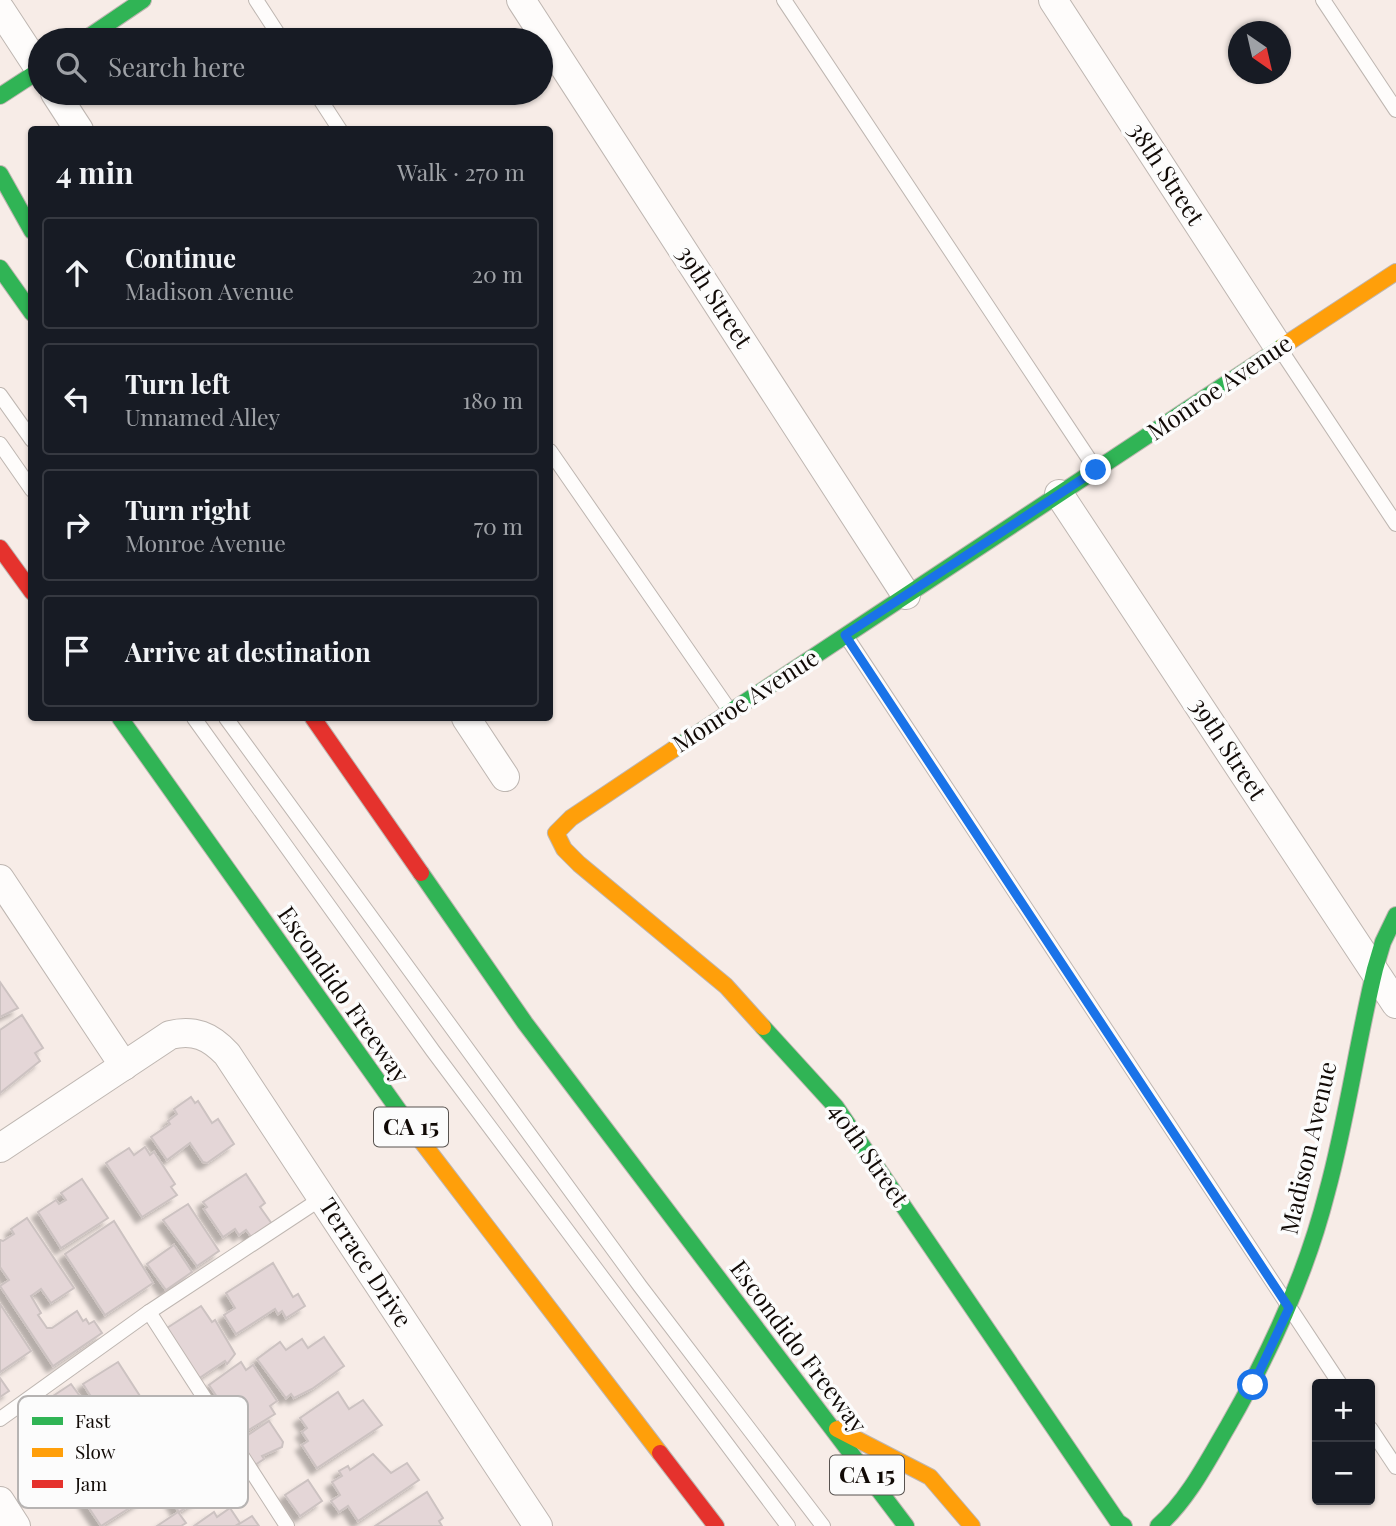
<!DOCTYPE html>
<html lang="en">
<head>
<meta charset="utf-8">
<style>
	body { margin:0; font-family:"Playfair Display",serif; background:#20242c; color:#f1f3f6 }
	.controls { position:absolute; right:21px; bottom:21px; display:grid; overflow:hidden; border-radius:7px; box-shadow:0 2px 5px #0004 }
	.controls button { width:63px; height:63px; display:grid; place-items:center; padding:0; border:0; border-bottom:2px solid #363941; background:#171b24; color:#f1f3f6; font:35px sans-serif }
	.compass { position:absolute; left:1228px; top:21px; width:63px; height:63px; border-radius:50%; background:#171b24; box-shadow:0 2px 5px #0004; rotate:146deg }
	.stop { position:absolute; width:21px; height:21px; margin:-16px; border:5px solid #1a73e8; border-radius:50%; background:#fff }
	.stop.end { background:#1a73e8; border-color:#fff; box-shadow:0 2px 7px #0008 }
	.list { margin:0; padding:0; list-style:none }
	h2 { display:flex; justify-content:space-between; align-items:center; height:91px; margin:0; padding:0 28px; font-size:30px }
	h2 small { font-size:23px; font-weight:400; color:#9ea1a6 }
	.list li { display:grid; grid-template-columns:46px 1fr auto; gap:21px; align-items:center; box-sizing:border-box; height:112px; margin:0 14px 14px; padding:0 14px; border:2px solid #363941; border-radius:7px }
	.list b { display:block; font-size:26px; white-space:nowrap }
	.list p { margin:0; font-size:23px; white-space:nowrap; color:#9ea1a6 }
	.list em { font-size:23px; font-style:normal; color:#9ea1a6 }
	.icon { flex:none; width:38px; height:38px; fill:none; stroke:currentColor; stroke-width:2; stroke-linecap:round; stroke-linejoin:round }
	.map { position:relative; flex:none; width:1396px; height:1526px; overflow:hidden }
	.search { position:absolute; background:#171b24; box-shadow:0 2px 5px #0004; left:28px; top:28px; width:525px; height:77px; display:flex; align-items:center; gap:18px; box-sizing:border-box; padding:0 24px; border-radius:38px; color:#9ea1a6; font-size:26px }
	.panel { position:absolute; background:#171b24; box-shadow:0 2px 5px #0004; left:28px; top:126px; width:525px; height:595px; border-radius:7px }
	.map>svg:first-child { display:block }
</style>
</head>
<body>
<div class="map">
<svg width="1396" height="1526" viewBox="0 0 1396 1526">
	<defs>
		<filter id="shadow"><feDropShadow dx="-6" dy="6" stdDeviation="2" flood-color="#0004"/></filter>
	</defs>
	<rect width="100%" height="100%" fill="#f7ece7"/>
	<g fill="#e4d6d7" stroke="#ccc2c1" stroke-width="2" filter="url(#shadow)">
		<polygon points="0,982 18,1008 0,1017"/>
		<polygon points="22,1015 43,1048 35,1053 40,1061 0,1093 0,1030"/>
		<polygon points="191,1097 195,1103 198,1101 212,1123 218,1119 234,1144 207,1163 203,1162 190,1143 167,1160 151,1137 170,1124 168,1121 177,1114 174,1109"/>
		<polygon points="145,1147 150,1155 154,1152 175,1184 171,1187 177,1195 142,1217 106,1163 129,1148 134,1155"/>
		<polygon points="246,1174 265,1203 260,1207 272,1224 252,1238 246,1230 239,1235 235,1229 223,1237 204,1209 207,1207 203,1202"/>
		<polygon points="82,1179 108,1218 61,1248 38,1212 56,1200 59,1204 66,1200 61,1193"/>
		<polygon points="188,1204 219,1251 197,1266 163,1220"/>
		<polygon points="27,1218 74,1288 51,1303 41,1289 31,1296 41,1313 38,1315 47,1328 52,1328 77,1311 83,1321 86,1319 89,1324 94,1321 102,1333 53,1366 0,1286 9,1280 0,1267 0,1240 3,1241 14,1234 11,1229"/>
		<polygon points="114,1221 153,1283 105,1315 65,1254"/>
		<polygon points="174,1245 192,1272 166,1290 147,1264"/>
		<polygon points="273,1263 293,1297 298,1294 305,1306 286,1318 282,1311 278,1314 275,1309 236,1334 224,1315 235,1308 226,1293"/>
		<polygon points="0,1304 31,1351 0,1372"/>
		<polygon points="201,1306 212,1322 215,1320 235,1354 227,1364 225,1361 198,1379 167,1328"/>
		<polygon points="324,1337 344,1366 312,1389 294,1398 291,1394 286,1398 257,1359 280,1342 286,1350 302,1339 308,1348"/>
		<polygon points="118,1362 149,1410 114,1433 83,1384"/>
		<polygon points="241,1362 246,1370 253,1365 277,1401 270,1406 275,1414 242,1434 209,1385"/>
		<polygon points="0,1378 9,1391 0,1397"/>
		<polygon points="71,1384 90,1410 77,1418 96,1446 63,1466 40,1434 54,1424 49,1418 59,1411 50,1398"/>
		<polygon points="338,1392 349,1409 363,1400 382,1425 317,1468 302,1445 308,1441 302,1432 307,1428 300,1418"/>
		<polygon points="269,1421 283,1442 282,1447 262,1456 264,1459 252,1467 236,1443"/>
		<polygon points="373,1454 391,1473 407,1463 419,1480 358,1521 348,1506 339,1512 331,1501 340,1495 332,1482 342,1476 339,1471 348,1466 350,1470"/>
		<polygon points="118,1466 142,1500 101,1526 77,1490"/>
		<polygon points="308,1480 322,1501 300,1516 285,1495"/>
		<polygon points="190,1485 199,1499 179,1512 170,1498"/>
		<polygon points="427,1492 443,1518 439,1521 442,1526 375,1526"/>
		<polygon points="230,1508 240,1523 235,1526 194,1526 214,1512 217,1517"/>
		<polygon points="178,1512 186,1523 181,1526 157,1526"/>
		<polygon points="252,1516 259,1526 236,1526"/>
	</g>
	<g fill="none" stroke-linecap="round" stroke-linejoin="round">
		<g stroke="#beb6b1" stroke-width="16">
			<g id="lane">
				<polyline points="256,0 282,40"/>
				<polyline points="784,0 1095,468"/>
				<polyline points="1323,0 1396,110"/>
				<polyline points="316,93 340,130"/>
				<polyline points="1280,349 1396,524"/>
				<polyline points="0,395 32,440"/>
				<polyline points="0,444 32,490"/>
				<polyline points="550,451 730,711"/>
				<polyline points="846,636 1340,1384"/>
				<polyline points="194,718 433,1051 788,1526"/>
				<polyline points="226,718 640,1286 823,1526"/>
				<polyline points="149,1312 287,1526"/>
				<polyline points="0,1419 149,1312 322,1198"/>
				<polyline points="1370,1428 1396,1467"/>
			</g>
		</g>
		<g stroke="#beb6b1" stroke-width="30">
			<g id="street">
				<polyline points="521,0 906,595"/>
				<polyline points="1053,0 1279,348"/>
				<polyline points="0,9 40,70"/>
				<polyline points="55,93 79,130"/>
				<polyline points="1059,494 1396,1004"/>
				<polyline points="466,718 505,777"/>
				<polyline points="0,879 124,1066"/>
				<path d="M0,1148L170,1035C194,1029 210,1036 227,1054L538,1526"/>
				<polyline points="0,1501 16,1526"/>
			</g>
		</g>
		<g stroke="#beb6b1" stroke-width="18">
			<g id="fast">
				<polyline points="84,40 143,0"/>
				<polyline points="0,96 40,70"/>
				<polyline points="0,174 32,231"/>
				<polyline points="0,268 32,313"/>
				<polyline points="120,718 412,1129"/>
				<polyline points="674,749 1283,346"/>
				<polyline points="421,873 525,1023 906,1526"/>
				<polyline points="763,1027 836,1107 1118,1522 1124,1526"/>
				<path d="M1158,1526C1188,1500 1208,1460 1228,1426C1270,1353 1306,1275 1327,1192C1347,1119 1357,1043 1375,969L1383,942L1396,915"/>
			</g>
		</g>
		<g stroke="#beb6b1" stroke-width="18">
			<g id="slow">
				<polyline points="1283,346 1396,272"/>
				<polyline points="674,749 571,818 556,833 564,849 579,864 726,986 763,1027"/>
				<polyline points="412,1129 660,1453"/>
				<polyline points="837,1429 930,1477 972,1526"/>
			</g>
		</g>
		<g stroke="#beb6b1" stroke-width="18">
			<g id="jam">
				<polyline points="0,548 32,592"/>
				<polyline points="313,718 421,873"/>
				<polyline points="660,1453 716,1526"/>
			</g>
		</g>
		<use href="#lane" stroke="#fefcfb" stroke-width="14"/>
		<use href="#street" stroke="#fefcfb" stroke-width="28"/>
		<use href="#fast" stroke="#30b455" stroke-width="16"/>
		<use href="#slow" stroke="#ff9f0a" stroke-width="16"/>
		<use href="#jam" stroke="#e5322d" stroke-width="16"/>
	</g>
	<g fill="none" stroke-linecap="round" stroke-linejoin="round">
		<polyline stroke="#1a73e8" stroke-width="9" points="1096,470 845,635 1289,1308 1253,1385"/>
	</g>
	<g text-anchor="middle" stroke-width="7" stroke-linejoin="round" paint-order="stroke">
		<g fill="#fcfcfc" stroke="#585350" stroke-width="2">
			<rect x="374" y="1107.5" width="74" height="39" rx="5"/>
			<rect x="830" y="1455.5" width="74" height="39" rx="5"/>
		</g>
		<g font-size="23" font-weight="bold" fill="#110a06">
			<text x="411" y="1135">CA 15</text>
			<text x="867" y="1483">CA 15</text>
		</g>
		<g font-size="24" fill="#110a06" stroke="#fcfcfc">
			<text transform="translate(1166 174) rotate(57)" y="8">38th Street</text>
			<text transform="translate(714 297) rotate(57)" y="8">39th Street</text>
			<text transform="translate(1220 388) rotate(-34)" y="8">Monroe Avenue</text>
			<text transform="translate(746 701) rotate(-33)" y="8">Monroe Avenue</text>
			<text transform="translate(1228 749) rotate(57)" y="8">39th Street</text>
			<text transform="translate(343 995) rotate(55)" y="8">Escondido Freeway</text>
			<text transform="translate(1309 1148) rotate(-77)" y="8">Madison Avenue</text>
			<text transform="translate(868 1155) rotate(55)" y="8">40th Street</text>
			<text transform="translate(365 1263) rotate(57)" y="8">Terrace Drive</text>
			<text transform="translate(798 1347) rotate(53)" y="8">Escondido Freeway</text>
		</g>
	</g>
	<rect x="18" y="1396" width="230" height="112" rx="10" fill="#fcfcfc" stroke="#b6b3b2" stroke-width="2"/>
	<rect x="32" y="1417" width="31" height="8" fill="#30b455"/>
	<rect x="32" y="1448" width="31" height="9" fill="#ff9f0a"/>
	<rect x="32" y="1480" width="31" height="8" fill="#e5322d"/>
	<g font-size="19" fill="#110a06">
		<text x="75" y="1428">Fast</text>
		<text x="75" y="1459">Slow</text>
		<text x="75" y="1491">Jam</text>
	</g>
</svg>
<div class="controls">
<button>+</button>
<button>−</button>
</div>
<svg class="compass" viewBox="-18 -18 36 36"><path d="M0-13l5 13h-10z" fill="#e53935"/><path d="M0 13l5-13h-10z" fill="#9ea1a6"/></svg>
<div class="stop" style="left:1253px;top:1385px"></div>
<div class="stop end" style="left:1096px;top:470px"></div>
<div class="search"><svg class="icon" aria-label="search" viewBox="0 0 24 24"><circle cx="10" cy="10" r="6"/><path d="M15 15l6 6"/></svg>Search here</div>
<section class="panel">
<h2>4 min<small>Walk · 270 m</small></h2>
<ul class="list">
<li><svg class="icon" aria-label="ahead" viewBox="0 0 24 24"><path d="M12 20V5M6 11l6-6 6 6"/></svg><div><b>Continue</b><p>Madison Avenue</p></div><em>20 m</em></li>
<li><svg class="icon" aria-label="left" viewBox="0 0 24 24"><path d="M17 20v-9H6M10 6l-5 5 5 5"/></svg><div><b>Turn left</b><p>Unnamed Alley</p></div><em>180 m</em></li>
<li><svg class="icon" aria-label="right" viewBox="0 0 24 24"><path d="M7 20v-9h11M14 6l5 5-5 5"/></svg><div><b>Turn right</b><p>Monroe Avenue</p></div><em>70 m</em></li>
<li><svg class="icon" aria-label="arrive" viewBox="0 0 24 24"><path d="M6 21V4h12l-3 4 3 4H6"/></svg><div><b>Arrive at destination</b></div></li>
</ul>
</section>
</div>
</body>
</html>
